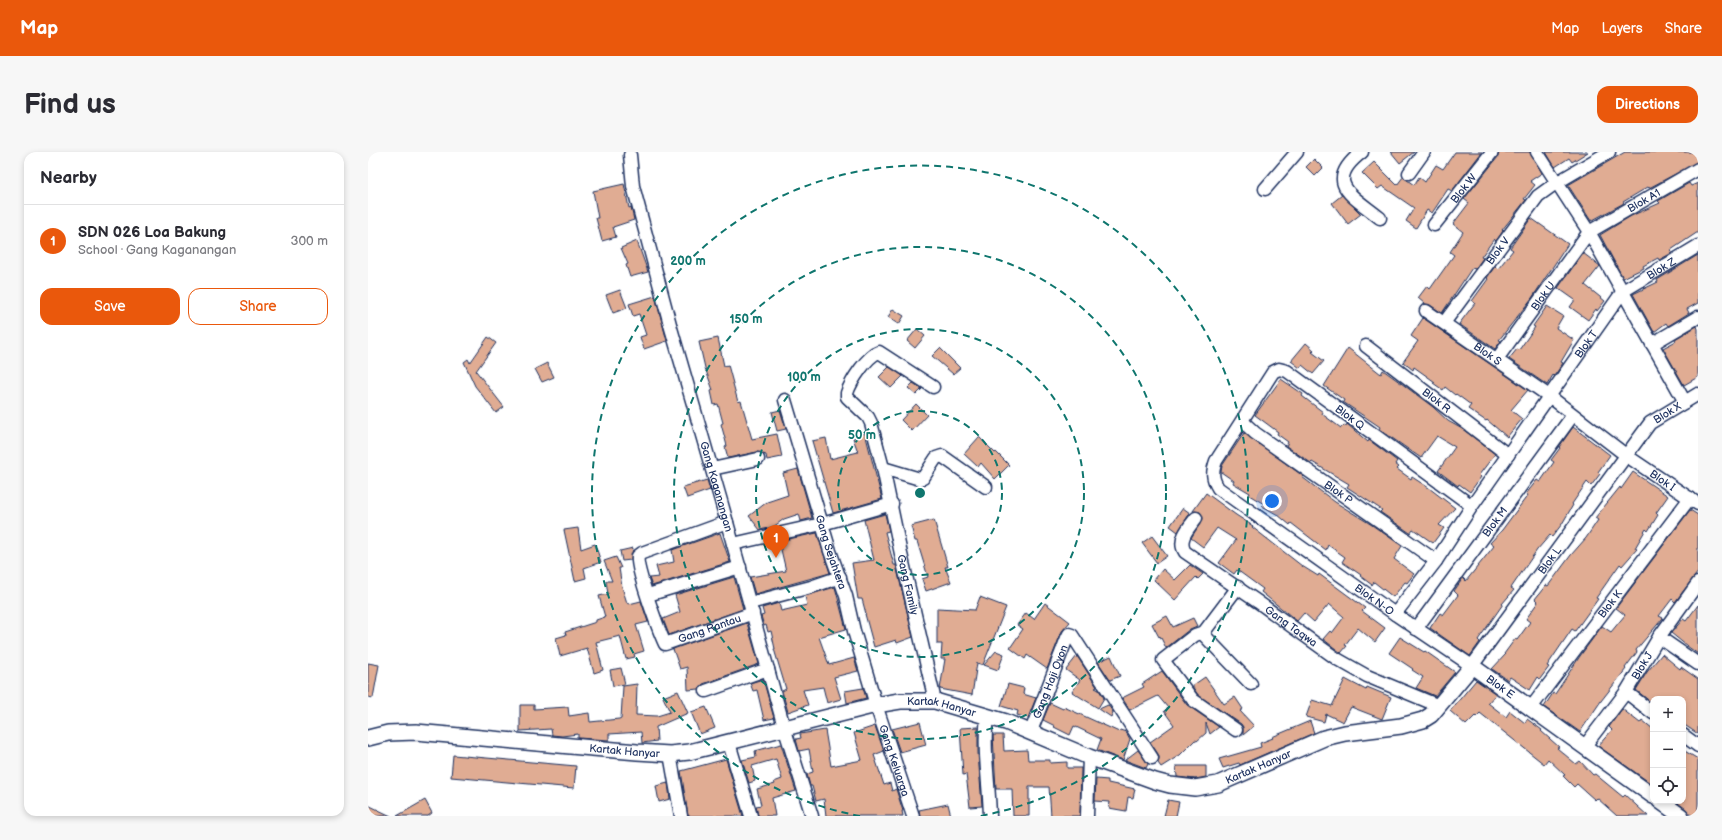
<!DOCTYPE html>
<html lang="en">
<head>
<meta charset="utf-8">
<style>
	body { margin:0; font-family:"Balsamiq Sans",sans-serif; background:#f7f7f7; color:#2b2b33 }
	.controls { position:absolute; right:12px; bottom:12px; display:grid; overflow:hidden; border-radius:8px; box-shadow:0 2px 6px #0003 }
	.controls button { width:36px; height:36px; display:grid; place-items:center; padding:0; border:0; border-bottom:1px solid #e1e1e2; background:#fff; color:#2b2b33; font:20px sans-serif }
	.you { position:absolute; left:904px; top:349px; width:14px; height:14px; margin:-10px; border:3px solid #fff; border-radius:50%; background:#1a73e8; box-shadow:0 0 0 6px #1a73e833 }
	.badge { display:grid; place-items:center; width:26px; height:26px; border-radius:50%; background:#ea580c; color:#fff; font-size:13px; font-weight:700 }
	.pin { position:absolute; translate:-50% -33px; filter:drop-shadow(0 1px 2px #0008) }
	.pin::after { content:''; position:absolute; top:21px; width:14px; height:12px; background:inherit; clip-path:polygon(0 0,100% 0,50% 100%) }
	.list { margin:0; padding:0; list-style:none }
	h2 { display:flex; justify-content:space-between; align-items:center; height:52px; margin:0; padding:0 16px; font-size:17px }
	h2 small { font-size:13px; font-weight:400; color:#7c7c81 }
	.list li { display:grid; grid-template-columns:26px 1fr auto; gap:12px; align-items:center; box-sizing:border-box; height:72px; padding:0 16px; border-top:1px solid #e1e1e2 }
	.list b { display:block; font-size:15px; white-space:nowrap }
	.list p { margin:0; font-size:13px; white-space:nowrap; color:#7c7c81 }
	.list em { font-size:13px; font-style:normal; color:#7c7c81 }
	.actions { display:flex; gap:8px; padding:12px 16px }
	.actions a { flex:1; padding:9px 0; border:1px solid #ea580c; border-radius:12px; text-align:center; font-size:14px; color:#ea580c }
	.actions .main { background:#ea580c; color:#fff }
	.icon { flex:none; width:22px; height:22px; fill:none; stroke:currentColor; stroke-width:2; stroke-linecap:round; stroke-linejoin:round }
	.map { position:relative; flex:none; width:1330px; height:664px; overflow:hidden; border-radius:12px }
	header { display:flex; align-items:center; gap:24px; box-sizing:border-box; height:56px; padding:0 20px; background:#ea580c; color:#fff }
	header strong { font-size:19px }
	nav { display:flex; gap:22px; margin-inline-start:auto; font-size:14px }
	.intro { display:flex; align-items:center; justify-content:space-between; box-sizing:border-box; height:96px; padding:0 24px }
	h1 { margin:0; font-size:28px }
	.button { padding:10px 18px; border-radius:12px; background:#ea580c; color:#fff; font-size:14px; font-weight:700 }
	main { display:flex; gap:24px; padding:0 24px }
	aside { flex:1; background:#fff; border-radius:12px; box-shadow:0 2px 6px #0003 }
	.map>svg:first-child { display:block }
</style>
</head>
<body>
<header>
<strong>Map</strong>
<nav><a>Map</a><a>Layers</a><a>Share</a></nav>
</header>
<div class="intro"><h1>Find us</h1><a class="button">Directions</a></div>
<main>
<aside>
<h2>Nearby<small></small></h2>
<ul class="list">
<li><span class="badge">1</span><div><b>SDN 026 Loa Bakung</b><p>School · Gang Kaganangan</p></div><em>300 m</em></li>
</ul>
<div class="actions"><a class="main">Save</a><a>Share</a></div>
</aside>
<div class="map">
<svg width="1330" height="664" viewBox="0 0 1330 664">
	<rect width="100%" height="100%" fill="#fff"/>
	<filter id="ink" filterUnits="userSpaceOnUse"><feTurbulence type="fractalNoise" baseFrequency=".025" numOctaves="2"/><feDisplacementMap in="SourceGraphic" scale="8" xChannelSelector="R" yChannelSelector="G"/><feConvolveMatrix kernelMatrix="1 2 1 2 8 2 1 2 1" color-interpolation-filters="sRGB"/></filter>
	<g filter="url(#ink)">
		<g fill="#e0ac93" stroke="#1b2f5e">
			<polygon points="1023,0 1046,0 1032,11"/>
			<polygon points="1087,0 1114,0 1084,39 1080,37 1064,61 1059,58 1048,76 1038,69 1046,56 1014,34 1010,37 994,21 1006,10 1029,33 1035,25 1046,33 1051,25 1057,30 1068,13 1075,17"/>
			<polygon points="1131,0 1162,0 1174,21 1162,29 1167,33 1156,47 1158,48 1134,78 1135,79 1128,89 1126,87 1113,105 1115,106 1107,117 1104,116 1074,161 1062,153 1057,152 1050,146 1059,134 1062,137 1086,103 1082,100 1095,80 1085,72 1101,51 1096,47 1130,5"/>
			<polygon points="1178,0 1220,0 1204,10 1201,6 1187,15"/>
			<polygon points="1257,0 1330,0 1330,10 1281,36 1280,35 1255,50 1256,51 1223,69 1200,33"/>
			<polygon points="946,7 955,16 947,24 938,15"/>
			<polygon points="1321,31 1323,34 1330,31 1330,80 1303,98 1304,101 1291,108 1290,106 1275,114 1276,116 1255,126 1232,83 1263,64 1292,51 1290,49"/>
			<polygon points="256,32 261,56 263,55 266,68 245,75 248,85 234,89 228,66 230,66 225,39"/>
			<polygon points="974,43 993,62 980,72 964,51"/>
			<polygon points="1163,66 1200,92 1164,146 1131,188 1133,189 1127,197 1091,172 1107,151 1104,149 1120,127 1119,126 1127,114 1130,117 1145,98 1142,96"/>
			<polygon points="269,89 280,120 262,125 258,113 260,112 253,96"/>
			<polygon points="1215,101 1232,114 1217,133 1237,149 1229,159 1228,157 1220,168 1202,155 1207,148 1190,136"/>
			<polygon points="1330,103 1330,151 1319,157 1321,161 1300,174 1298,171 1286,180 1265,142 1290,130 1289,128"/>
			<polygon points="252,138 259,156 245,161 238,143"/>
			<polygon points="287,144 299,189 276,197 272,185 278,183 271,162 265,164 261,152"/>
			<polygon points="1179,154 1195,164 1188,176 1206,188 1193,210 1195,211 1189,220 1186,224 1185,223 1179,233 1141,207 1149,197 1151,198 1167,175 1165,174"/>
			<polygon points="525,157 536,164 531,172 520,165"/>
			<polygon points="1055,166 1160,238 1143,258 1154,267 1139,285 1119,268 1118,269 1100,257 1103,253 1088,242 1087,243 1077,235 1075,238 1065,231 1067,230 1046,215 1045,218 1035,210 1050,189 1043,184"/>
			<polygon points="1329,174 1330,177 1330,225 1316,233 1295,196 1308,189 1307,187"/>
			<polygon points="549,177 557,184 547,196 539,189"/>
			<polygon points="120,185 128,191 108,219 136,255 128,261 107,234 96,210 100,207 102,211"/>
			<polygon points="350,186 356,214 360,213 370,250 373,249 384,287 409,282 414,305 399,308 398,303 389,300 360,306 357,295 359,294 353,272 355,271 350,252 346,253 343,239 345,238 337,216 331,190"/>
			<polygon points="938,191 946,198 944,200 956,209 945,222 934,213 932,216 923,209"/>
			<polygon points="572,196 592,216 585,222 564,204"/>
			<polygon points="980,196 1013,222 1015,218 1033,231 1065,255 1080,269 1096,278 1127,302 1111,323 1113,325 1102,340 1091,332 1090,334 1070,319 1087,295 1069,284 1053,306 1011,277 1012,275 975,250 976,248 956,234"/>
			<polygon points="179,211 186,225 174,230 167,217"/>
			<polygon points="521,215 535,224 523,236 511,225"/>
			<polygon points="913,227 935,242 934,244 955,260 954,262 973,276 976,273 978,274 979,272 1000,290 1001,288 1029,309 1027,312 1031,315 1029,317 1043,327 1044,325 1061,336 1087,356 1071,373 1076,376 1065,391 1045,377 1042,381 1012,360 1014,358 979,335 981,332 944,310 943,311 918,294 920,290 909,282 910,280 887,263"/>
			<polygon points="545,231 554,237 548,243 540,236"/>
			<polygon points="548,252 559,263 544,279 533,268"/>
			<polygon points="412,258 418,277 409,279 404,260"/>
			<polygon points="1205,275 1242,303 1230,320 1232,322 1223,334 1219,330 1204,352 1205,353 1194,372 1184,385 1182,383 1169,398 1143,436 1146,438 1134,452 1135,452 1110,488 1112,490 1102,504 1062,476 1072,461 1075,463 1090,443 1086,439 1095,426 1098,429 1126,394 1122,391 1134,378 1160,343 1158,342 1169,328 1172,330 1186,310 1183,308 1192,296 1191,295"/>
			<polygon points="497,281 514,347 465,361 444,289 458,286 462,307 490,300 485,286"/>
			<polygon points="876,281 935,324 934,325 967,350 1004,373 1034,394 1026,407 1046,422 1039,431 1037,430 1025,445 1006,430 1004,433 992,424 993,423 974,410 977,405 960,393 958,398 923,371 922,373 910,363 894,354 896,352 881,343 882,341 865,331 866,329 853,320 854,314"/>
			<polygon points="611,285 627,301 628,300 641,313 627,327 613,311 610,315 596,302"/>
			<polygon points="430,317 444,366 433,369 431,362 416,367 405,375 392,378 381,364 399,350 420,343 415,321"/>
			<polygon points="1265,320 1300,344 1288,361 1290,363 1280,379 1278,377 1267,396 1269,397 1254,414 1252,412 1228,446 1230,447 1207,479 1204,477 1179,514 1181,515 1172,527 1170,525 1162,538 1142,525 1140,528 1124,517 1137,503 1136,502 1147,487 1149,488 1162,470 1158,467 1170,450 1167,447 1178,433 1180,434 1203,403 1218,386 1230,368 1227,366 1252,335 1253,337"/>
			<polygon points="339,328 342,338 319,346 315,335"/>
			<polygon points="838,341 868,363 885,374 884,375 934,414 950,424 951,422 997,456 994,459 1017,476 1007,490 990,476 977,493 979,494 973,501 955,487 962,479 964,481 976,465 961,452 946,470 936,461 929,469 893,440 895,437 869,418 866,422 851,411 868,388 849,376 835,395 823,386 835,367 832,360 825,359"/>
			<polygon points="815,356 822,361 810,380 802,374"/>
			<polygon points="1322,358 1330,363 1330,420 1307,450 1304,447 1291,464 1295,466 1268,498 1269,500 1257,516 1258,517 1233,549 1212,580 1176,555 1185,541 1187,542 1212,504 1234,474 1243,480 1257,463 1248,456"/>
			<polygon points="517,362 521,379 517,380 526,413 528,413 545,485 529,491 528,488 506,495 497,462 498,462 494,447 490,447 484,411 506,408 496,368"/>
			<polygon points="566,368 580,415 577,415 583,430 558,439 554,427 560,425 549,389 547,389 543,374"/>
			<polygon points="210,376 213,397 227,392 233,410 216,416 218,426 207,429 196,378"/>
			<polygon points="352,381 362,410 284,434 281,426 291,425 288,414 306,410 304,398"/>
			<polygon points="449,381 462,421 387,442 382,425 418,419 411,389"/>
			<polygon points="784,384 799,404 789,411 774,391"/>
			<polygon points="265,396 263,408 254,409 252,399"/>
			<polygon points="248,405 253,416 251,416 254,435 259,451 261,452 273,449 280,470 268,473 276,499 266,502 267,505 258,507 252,484 228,490 235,518 226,521 219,496 192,504 188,486 198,483 197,480 228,470 228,468 237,465 231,444 240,442 238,429 244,429 236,409"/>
			<polygon points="822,413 835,422 830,427 828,425 807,448 786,428 795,417 807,428"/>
			<polygon points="366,425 375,457 301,483 295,467 312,460 307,443"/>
			<polygon points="467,435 478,477 451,485 461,513 486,506 490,519 466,525 473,547 459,551 455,535 435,538 440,553 420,560 414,539 418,537 406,497 407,497 403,479 400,480 398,473 396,474 393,464 396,463 394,456 411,451 413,459 439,453 437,444"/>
			<polygon points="612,445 638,455 615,513 609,511 604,543 572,537 577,507 573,507 574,492 569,492 569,456 607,458"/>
			<polygon points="677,451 702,470 694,479 679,517 659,503 657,507 642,496 655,477 649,473 658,461 666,467"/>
			<polygon points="1330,453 1330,502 1319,494 1303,481 1315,467 1318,469"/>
			<polygon points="799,464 805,475 825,466 829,474 822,477 798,496 792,484 791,485 784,472"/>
			<polygon points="379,471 391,512 335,532 331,537 320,538 319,515 312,517 305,497"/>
			<polygon points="1032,485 1056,500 1057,499 1087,520 1067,544 1048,536 1055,525 1044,518 1045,517 1021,501"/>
			<polygon points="628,499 636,502 630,518 616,513"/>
			<polygon points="1294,502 1312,517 1313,515 1330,527 1330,582 1315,572 1315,547 1285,547 1285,552 1268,538 1279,520"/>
			<polygon points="709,504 729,535 727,536 731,538 736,546 730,556 704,540 712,528 698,518"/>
			<polygon points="743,504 752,524 742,528 730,510"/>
			<polygon points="0,511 11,513 5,546 0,545"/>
			<polygon points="253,516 257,532 245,534 242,518"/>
			<polygon points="794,519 819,553 851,575 842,582 838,571 838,581 829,589 827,588 812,603 793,615 790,611 791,606 790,602 782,590 806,573 796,559 800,556 790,544 762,558 754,546 776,535 774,532"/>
			<polygon points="837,525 856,552 867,545 875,557 872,559 886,574 875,583 875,575 873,572 830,543 824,534"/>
			<polygon points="395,527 406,566 396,568 389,538 385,539 382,531"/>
			<polygon points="977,527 998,538 999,535 1023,545 1014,567 983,555 975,570 958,562 956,570 938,565 944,548 964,554"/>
			<polygon points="1108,528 1128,542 1120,551 1138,565 1142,559 1157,571 1159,567 1174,578 1173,579 1191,595 1189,596 1208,612 1212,609 1225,623 1227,622 1255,645 1257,643 1280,664 1249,664 1229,646 1227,648 1209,632 1206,635 1195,624 1197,623 1180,607 1176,612 1112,561 1108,565 1107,564 1098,573 1082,559"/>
			<polygon points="269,532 268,563 289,564 302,560 295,545 310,539 320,561 288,575 289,589 274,591 273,580 241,582 241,588 210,586 210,582 194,584 184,583 183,577 152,579 152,553 166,553 166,557 200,555 201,564 221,561 222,570 251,567 253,566 255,534"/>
			<polygon points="640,532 656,536 655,542 668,546 660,566 649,563 650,559 633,554"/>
			<polygon points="495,536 498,546 479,551 477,539"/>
			<polygon points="682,551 695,557 696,555 751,580 752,578 758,580 762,587 755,608 729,598 733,587 706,574 702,583 686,575 687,574 675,568"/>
			<polygon points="740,553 745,560 743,565 731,557"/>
			<polygon points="338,555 347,576 332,582 323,560"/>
			<polygon points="1254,557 1272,571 1274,568 1285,577 1285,633 1230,594 1244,578 1241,575"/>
			<polygon points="942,569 946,581 872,613 871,611 855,616 851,607 893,595 892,591 905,586 904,585"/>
			<polygon points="552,570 558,593 532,600 524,577"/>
			<polygon points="507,574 516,599 506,603 516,633 522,631 524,639 528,637 535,659 534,659 535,664 458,664 456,647 448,649 444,634 442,634 439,622 445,620 441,597 431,599 428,587 433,586 432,582 457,578 463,614 494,608 486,581"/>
			<polygon points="610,575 610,601 614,654 602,655 598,622 595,623 592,576"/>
			<polygon points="625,583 635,583 636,599 659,598 660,608 682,608 682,611 699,610 699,616 713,616 712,664 683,664 681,635 661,635 661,664 645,664 644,637 628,637"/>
			<polygon points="413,592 428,639 404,646 407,664 390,664 388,654 393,653 389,637 407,632 406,630 414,627 408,607 384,614 387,629 381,631 374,608 388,605 387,599"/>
			<polygon points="770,598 780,612 778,616 757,608"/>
			<polygon points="1315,598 1330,607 1330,664 1324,664 1318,657 1307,649 1315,649"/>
			<polygon points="85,603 208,614 206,636 83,625"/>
			<polygon points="358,607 375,664 320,664 313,619"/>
			<polygon points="808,614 838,614 838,625 827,627 809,625"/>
			<polygon points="728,627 740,628 740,631 767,637 765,646 760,645 758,659 741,656 742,650 727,649"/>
			<polygon points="300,631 302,647 291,650 288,634"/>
			<polygon points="57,648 64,661 60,664 29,664"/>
			<polygon points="800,648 811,650 808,664 796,664"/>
			<polygon points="580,652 583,664 552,664 551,658"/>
			<polygon points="0,653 23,664 0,664"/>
		</g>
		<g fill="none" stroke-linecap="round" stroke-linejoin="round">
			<g stroke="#1b2f5e" stroke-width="15">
				<g id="minor">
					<path d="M994,0C954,31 985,44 1012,66"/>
					<polyline points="1169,0 1221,80 1317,250"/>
					<path id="s1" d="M262,3L265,34L303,176L353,349L416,575L444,664"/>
					<polyline points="1041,21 1056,0"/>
					<polyline points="897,37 929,0"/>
					<path id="s2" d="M1066,73L1124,0"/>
					<path id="s3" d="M1058,159L1181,244L1259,304L1330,352"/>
					<path id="s4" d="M1076,171L1170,44L1188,31L1241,0"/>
					<polyline points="1284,192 1330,165"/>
					<path id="s5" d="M998,194L1140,303"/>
					<path id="s6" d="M1129,207L1221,80L1330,17"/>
					<path id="s7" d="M565,235L511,200C499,204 483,229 479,241V245L500,265L503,271L515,316L533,402L567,549"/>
					<path id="s8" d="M417,248L462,399L478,444L486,479L508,553L545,664"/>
					<path id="s9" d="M874,269L887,281L1068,409"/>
					<polyline points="515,316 552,327 555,326 568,306 574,304 618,335"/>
					<polyline points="344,317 390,307"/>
					<path id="s10" d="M1104,354L919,219L911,217L905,220L848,309C844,320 844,326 850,336L1027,462L1068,409L1104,354L1255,139L1330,94"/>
					<path id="s11" d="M828,366C821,375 809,388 817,400L890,450L969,507L999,524L1071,554"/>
					<path id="s12" d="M359,370L274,401L270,404C267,415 291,479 297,492L385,461"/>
					<polyline points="365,392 454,372 524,352"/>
					<polyline points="280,443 372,415"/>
					<polyline points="382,451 443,435 472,425"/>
					<path id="s13" d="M1027,462L1104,514L1282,271L1330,242"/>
					<path id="s14" d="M1048,477L1205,263"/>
					<polyline points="834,481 883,532"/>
					<polyline points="1291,485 1330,512"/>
					<polyline points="338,539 400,517"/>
					<polyline points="1258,540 1285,561"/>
					<path id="s15" d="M1162,557L1322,346"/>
					<path d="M619,564C615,597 621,630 622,664"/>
					<polyline points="868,578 825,548 795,508 827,483 836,480 870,435"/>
					<path id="s16" d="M663,579L699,486L701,482L704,483L784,606"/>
					<polyline points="1315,583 1330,594"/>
					<polyline points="361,591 383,664"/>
					<path id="s17" d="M1216,595L1258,540L1291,485L1330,431"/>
					<polyline points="302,602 313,664"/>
					<polyline points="719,664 721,605"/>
				</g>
			</g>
			<g stroke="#1b2f5e" stroke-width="18">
				<g id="tertiary">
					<path id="s18" d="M0,586L20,581L48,580L269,600L302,602L321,600L508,553L532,549H567L638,570L721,605L787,629L802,633L827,636L850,632L956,586L977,581L1033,574L1055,568L1063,563L1104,514L1285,644"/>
					<polyline points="1292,649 1313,664"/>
				</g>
			</g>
			<use href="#minor" stroke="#fff" stroke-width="12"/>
			<use href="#tertiary" stroke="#fff" stroke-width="15"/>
		</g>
	</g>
	<g fill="none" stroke="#0f766e" stroke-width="2" stroke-dasharray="7 5">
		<circle cx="552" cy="341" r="82"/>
		<circle cx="552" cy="341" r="164"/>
		<circle cx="552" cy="341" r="246"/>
		<path d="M492 664A328 328 0 1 1 612 664"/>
	</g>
	<g text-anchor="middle" stroke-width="3" stroke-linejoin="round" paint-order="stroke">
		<g font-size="11" fill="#1b2f5e" stroke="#fff">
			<text dy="4" stroke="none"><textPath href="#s2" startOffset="47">Blok W</textPath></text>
			<text dy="4" stroke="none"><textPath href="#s6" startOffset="220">Blok A1</textPath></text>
			<text dy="4" stroke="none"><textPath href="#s4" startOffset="90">Blok V</textPath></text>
			<text dy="4" stroke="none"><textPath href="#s10" startOffset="1035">Blok Z</textPath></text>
			<text dy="4" stroke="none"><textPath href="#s6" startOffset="78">Blok U</textPath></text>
			<text dy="4" stroke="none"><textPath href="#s10" startOffset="926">Blok T</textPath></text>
			<text dy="4" stroke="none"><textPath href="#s3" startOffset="75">Blok S</textPath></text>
			<text dy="4" stroke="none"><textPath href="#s5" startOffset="89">Blok R</textPath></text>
			<text dy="4" stroke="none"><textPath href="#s13" startOffset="414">Blok X</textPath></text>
			<text transform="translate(982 265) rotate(36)" y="4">Blok Q</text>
			<text dy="4" stroke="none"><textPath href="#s3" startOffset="291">Blok I</textPath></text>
			<text dy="4" stroke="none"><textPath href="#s1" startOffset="343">Gang Kaganangan</textPath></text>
			<text dy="4" stroke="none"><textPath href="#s9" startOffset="120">Blok P</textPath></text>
			<text dy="4" stroke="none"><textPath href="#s14" startOffset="133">Blok M</textPath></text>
			<text dy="4" stroke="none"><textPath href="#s8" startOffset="159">Gang Sejahtera</textPath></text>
			<text dy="4" stroke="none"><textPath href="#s13" startOffset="224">Blok L</textPath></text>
			<text dy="4" stroke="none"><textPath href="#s7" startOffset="323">Gang Family</textPath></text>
			<text dy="4" stroke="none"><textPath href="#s10" startOffset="570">Blok N-O</textPath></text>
			<text dy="4" stroke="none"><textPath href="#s15" startOffset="132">Blok K</textPath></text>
			<text dy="4" stroke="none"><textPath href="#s11" startOffset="168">Gang Taqwa</textPath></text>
			<text dy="4" stroke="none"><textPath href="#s12" startOffset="235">Gang Rantau</textPath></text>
			<text dy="4" stroke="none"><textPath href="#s17" startOffset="100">Blok J</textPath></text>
			<text dy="4" stroke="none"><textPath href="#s16" startOffset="53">Gang Haji Oyon</textPath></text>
			<text dy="4" stroke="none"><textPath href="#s18" startOffset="1198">Blok E</textPath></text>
			<text dy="4" stroke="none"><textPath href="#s18" startOffset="582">Kartak Hanyar</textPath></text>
			<text dy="4" stroke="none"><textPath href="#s18" startOffset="258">Kartak Hanyar</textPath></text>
			<text dy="4" stroke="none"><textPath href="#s8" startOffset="377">Gang Keluarga</textPath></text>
			<text dy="4" stroke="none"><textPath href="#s18" startOffset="917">Kartak Hanyar</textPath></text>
		</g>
	</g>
	<circle cx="552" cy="341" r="6" fill="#0f766e" stroke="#fff" stroke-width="2"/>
	<g font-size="12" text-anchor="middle" font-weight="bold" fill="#0f766e" stroke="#fff" stroke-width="3" stroke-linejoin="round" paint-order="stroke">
		<text x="320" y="113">200 m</text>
		<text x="378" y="171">150 m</text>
		<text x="436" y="229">100 m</text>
		<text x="494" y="287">50 m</text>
	</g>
</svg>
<div class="controls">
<button>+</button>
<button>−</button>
<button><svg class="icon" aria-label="locate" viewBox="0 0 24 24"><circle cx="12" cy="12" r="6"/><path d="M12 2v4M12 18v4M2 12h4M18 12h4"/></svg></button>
</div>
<div class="you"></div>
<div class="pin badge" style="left:408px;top:406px">1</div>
</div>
</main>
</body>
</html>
